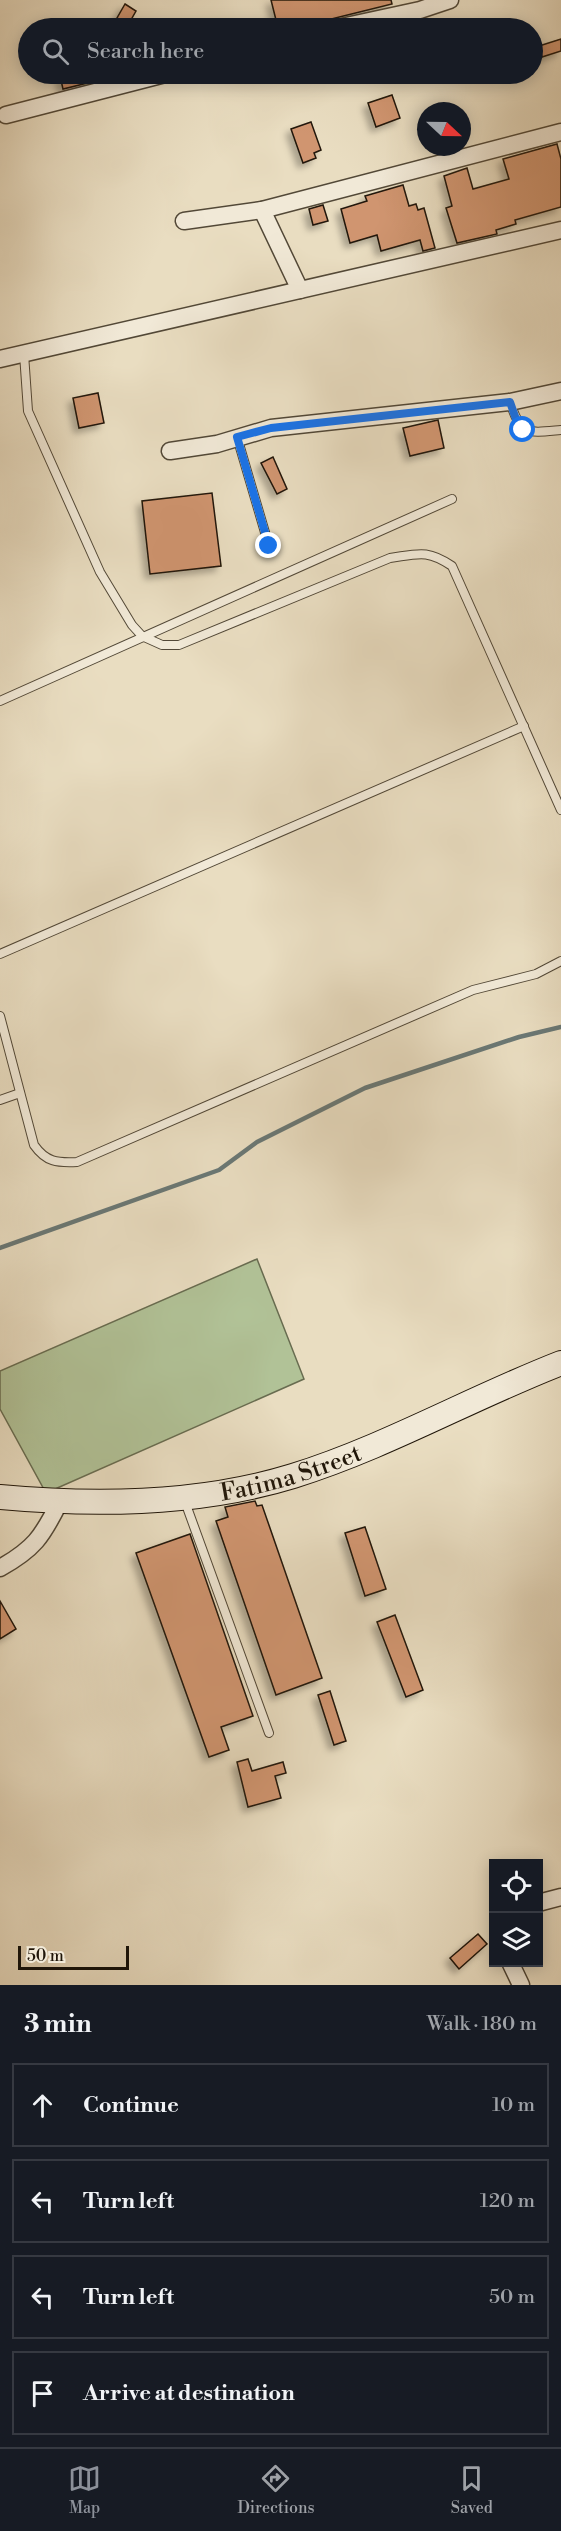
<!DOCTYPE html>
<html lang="en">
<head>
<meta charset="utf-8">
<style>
	body { margin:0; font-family:"Libre Bodoni",serif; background:#242831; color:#f1f3f6 }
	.controls { position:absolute; right:18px; bottom:18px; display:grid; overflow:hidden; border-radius:0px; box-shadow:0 3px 15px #0003 }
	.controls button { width:54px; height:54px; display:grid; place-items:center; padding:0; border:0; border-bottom:2px solid #363941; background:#171b24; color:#f1f3f6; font:30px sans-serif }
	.compass { position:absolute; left:417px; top:102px; width:54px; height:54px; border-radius:50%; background:#171b24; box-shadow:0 3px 15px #0003; rotate:112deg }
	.scale { position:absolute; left:18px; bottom:15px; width:111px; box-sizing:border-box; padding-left:6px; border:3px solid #201609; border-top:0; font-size:16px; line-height:21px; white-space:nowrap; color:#201609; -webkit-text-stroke:4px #f1e9d7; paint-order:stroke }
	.stop { position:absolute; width:18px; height:18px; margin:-14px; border:4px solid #1a73e8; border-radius:50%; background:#fff }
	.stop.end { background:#1a73e8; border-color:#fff; box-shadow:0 2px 6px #0008 }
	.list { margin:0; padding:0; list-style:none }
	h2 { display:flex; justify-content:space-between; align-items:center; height:78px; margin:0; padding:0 24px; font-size:26px }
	h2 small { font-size:20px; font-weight:400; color:#9ea1a6 }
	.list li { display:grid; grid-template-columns:39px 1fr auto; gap:18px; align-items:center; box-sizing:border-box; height:84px; margin:0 12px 12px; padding:0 12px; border:2px solid #363941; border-radius:0px }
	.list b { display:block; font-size:22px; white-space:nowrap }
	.list em { font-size:20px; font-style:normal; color:#9ea1a6 }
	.icon { flex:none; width:33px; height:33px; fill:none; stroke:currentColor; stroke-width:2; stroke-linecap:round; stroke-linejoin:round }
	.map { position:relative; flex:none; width:561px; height:1985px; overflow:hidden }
	.search { position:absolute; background:#171b24; box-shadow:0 3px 15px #0003; left:18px; right:18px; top:18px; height:66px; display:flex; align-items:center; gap:15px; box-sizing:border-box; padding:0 21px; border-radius:33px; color:#9ea1a6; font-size:22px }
	.sheet { height:462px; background:#171b24 }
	nav { display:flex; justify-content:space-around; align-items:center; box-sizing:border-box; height:84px; border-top:2px solid #363941; background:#171b24; font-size:16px; color:#9ea1a6 }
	nav a { display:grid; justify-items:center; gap:3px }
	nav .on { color:#8c9099 }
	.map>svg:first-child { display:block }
</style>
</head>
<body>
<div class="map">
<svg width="561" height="1985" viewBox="0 0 561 1985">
	<defs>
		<filter id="shadow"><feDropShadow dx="-5" dy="5" stdDeviation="3" flood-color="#0004"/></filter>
	</defs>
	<rect width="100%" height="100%" fill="#e9ddc1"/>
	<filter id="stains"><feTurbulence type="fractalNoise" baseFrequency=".00333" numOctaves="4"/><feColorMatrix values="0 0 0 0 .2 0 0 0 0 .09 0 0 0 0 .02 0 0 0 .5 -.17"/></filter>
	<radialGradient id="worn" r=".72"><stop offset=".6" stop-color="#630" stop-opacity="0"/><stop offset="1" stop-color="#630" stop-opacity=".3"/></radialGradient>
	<polygon fill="#b1c297" stroke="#686c50" stroke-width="1.5" points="257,1259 304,1379 46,1493 0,1409 0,1371"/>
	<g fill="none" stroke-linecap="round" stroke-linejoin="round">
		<polyline stroke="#6a7875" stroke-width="4.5" points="0,1248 219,1170 257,1142 365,1088 519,1037 561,1027"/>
	</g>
	<g fill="#d09570" stroke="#201609" stroke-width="1.5" filter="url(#shadow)">
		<polygon points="271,0 391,0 392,4 295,28 278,28"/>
		<polygon points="125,4 136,11 128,25 117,18"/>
		<polygon points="561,39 561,51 542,57 539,46"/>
		<polygon points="71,74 108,74 108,78 63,89 60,76"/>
		<polygon points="392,95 400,118 376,127 368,103"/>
		<polygon points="311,122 321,150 314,153 316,158 303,163 291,129"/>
		<polygon points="557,144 561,159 561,207 515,220 516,224 496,230 497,234 457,243 446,208 452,206 444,176 467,168 473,189 509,179 503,159"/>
		<polygon points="403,185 409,206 416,204 418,210 424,208 435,248 423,251 420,240 381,251 377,235 350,243 341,209 367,201 365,196"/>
		<polygon points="323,205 328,221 313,225 309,209"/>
		<polygon points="98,393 104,423 79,428 73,398"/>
		<polygon points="438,420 444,448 410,456 403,428"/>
		<polygon points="273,457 287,489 277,494 261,463"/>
		<polygon points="212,493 221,566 150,574 142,501"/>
		<polygon points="255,1501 257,1506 262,1505 322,1678 276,1695 216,1521 228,1517 225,1507"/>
		<polygon points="365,1527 386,1589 365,1596 345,1533"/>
		<polygon points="190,1534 253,1716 221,1727 229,1750 209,1757 136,1553"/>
		<polygon points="0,1601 16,1629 0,1639"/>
		<polygon points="395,1615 423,1690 406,1697 377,1622"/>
		<polygon points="330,1691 346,1741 334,1745 318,1695"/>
		<polygon points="248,1759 252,1771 283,1762 286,1773 275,1776 281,1798 248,1807 237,1762"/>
		<polygon points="478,1934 487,1944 459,1969 450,1958"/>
	</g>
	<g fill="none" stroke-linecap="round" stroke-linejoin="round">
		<g stroke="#524837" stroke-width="10">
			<g id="lane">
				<path d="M24,354L28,411L100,572L132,625L142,636L162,645H179L390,558C418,554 427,549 452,566L561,810"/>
				<path d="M510,402C521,436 528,433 561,430"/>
				<polyline points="237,437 269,546"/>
				<polyline points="0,701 452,499"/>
				<polyline points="0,954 524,726"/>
				<path d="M0,1016L34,1145C46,1162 57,1163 77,1162L473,990L536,974L561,961"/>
				<polyline points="0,1100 20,1093"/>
				<polyline points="184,1499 269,1733"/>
			</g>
		</g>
		<g stroke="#524837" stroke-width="19">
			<g id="street">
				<polyline points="337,28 420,10 450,0"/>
				<polyline points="6,115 165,74"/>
				<polyline points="262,210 300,290"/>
				<polyline points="184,221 262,210 561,132"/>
				<polyline points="0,359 561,230"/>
				<polyline points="170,451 217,444 271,428 510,402 561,391"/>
				<path d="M0,1568C34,1549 42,1537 59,1503"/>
				<polyline points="538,1903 561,1897"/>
				<polyline points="510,1962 521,1985"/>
			</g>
		</g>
		<g stroke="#201609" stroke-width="26">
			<g id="secondary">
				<path id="s1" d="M0,1497C97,1506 199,1505 293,1476C386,1447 471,1398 561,1363"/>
			</g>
		</g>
		<use href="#lane" stroke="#f1e9d7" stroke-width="8"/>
		<use href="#street" stroke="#f1e9d7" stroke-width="16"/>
		<use href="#secondary" stroke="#f1e9d7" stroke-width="24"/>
	</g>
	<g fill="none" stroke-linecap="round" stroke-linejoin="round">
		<polyline stroke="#1a73e8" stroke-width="8" points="269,546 237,437 271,428 510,402 517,422 523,430"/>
	</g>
	<g text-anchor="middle" stroke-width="6" stroke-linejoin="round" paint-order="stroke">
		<g font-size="24" fill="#201609" stroke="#f1e9d7">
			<text dy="8" stroke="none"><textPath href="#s1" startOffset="294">Fatima Street</textPath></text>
		</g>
	</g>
	<rect width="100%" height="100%" filter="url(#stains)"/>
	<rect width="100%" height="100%" fill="url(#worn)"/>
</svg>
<div class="controls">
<button><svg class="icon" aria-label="locate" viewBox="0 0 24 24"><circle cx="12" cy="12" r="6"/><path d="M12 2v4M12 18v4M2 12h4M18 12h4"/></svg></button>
<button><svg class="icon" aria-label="layers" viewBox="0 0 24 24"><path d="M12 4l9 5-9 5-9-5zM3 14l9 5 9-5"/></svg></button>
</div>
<svg class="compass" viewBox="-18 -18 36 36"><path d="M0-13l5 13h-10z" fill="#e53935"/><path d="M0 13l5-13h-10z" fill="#9ea1a6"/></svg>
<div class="scale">50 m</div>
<div class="stop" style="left:523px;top:430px"></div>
<div class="stop end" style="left:269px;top:546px"></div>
<div class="search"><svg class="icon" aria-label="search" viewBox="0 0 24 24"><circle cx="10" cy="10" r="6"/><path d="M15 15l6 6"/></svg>Search here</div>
</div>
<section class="sheet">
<h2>3 min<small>Walk · 180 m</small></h2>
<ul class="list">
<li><svg class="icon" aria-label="ahead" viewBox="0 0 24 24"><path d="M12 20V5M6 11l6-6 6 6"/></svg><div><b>Continue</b></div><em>10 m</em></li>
<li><svg class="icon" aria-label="left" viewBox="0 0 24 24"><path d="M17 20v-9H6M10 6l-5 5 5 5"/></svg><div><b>Turn left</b></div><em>120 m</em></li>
<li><svg class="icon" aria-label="left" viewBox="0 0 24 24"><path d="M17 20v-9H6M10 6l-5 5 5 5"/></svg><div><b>Turn left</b></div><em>50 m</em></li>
<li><svg class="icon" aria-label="arrive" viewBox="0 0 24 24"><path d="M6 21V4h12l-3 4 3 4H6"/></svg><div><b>Arrive at destination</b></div></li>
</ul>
</section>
<nav>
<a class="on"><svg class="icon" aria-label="map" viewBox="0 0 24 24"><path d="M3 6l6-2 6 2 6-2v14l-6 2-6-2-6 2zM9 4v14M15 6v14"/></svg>Map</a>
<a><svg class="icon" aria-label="directions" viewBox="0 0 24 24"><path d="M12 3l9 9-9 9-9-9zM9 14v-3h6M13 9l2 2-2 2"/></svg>Directions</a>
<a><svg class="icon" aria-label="saved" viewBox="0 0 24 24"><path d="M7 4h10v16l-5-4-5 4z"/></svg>Saved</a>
</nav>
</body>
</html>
